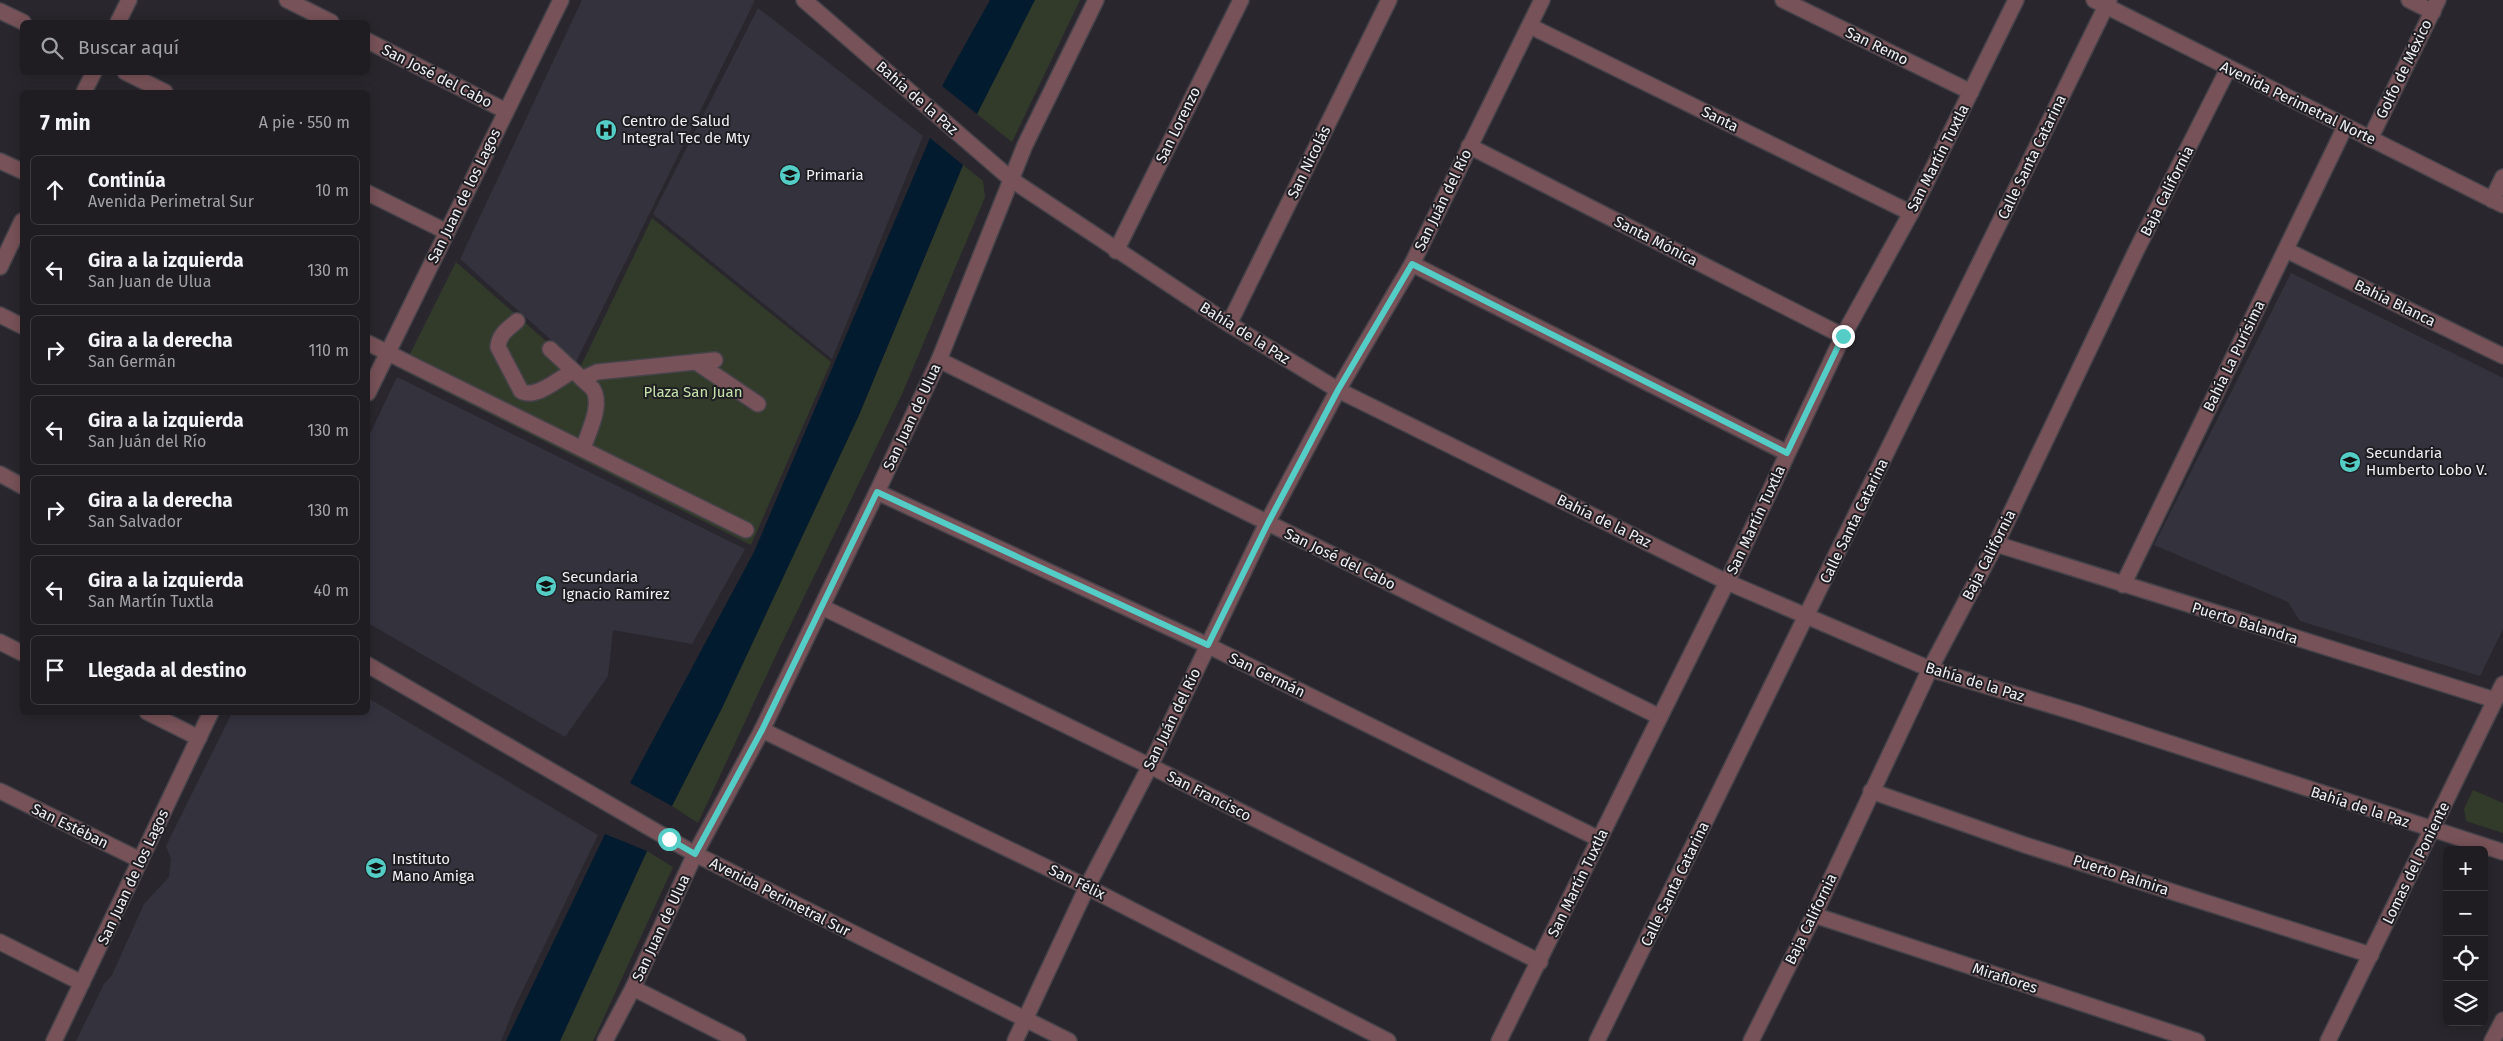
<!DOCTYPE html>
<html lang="es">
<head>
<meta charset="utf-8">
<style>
	body { margin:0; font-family:"Fira Sans",sans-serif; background:#27262a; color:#f1f3f6 }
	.controls { position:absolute; right:15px; bottom:15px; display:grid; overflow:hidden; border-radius:8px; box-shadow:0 2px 12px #0003 }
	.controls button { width:45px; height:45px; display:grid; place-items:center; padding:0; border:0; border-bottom:1px solid #3c3b40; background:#1f1d22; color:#f1f3f6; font:25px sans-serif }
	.stop { position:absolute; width:15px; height:15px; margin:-11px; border:4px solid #54cdc6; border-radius:50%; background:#fff }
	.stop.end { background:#54cdc6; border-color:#fff; box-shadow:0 1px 5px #0008 }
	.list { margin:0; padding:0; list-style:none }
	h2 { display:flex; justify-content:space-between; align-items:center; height:65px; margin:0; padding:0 20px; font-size:21px }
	h2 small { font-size:16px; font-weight:400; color:#a1a2a5 }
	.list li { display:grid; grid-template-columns:32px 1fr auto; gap:15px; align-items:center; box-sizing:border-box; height:70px; margin:0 10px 10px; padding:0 10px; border:1px solid #3c3b40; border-radius:8px }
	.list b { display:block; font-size:19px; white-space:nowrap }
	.list p { margin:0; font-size:16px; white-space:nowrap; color:#a1a2a5 }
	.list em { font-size:16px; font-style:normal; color:#a1a2a5 }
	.icon { flex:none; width:28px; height:28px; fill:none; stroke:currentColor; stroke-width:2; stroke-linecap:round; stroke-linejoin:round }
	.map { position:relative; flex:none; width:2503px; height:1041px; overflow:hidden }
	.search { position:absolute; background:#1f1d22; box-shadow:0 2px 12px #0003; left:20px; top:20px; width:350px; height:55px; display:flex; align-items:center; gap:12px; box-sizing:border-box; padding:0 18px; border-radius:8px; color:#a1a2a5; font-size:19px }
	.panel { position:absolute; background:#1f1d22; box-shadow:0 2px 12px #0003; left:20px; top:90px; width:350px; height:625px; border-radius:8px }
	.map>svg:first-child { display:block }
</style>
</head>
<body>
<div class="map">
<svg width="2503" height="1041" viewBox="0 0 2503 1041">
	<rect width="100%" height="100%" fill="#29272d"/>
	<g fill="#34323d">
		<polygon points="582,0 755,0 576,362 460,259"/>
		<polygon points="758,8 923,136 832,359 653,214"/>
		<polygon points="2291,273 2503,378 2503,629 2480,676 2300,621 2288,602 2154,545"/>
		<polygon points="397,377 745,549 692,644 613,630 608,676 565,737 368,623 368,438"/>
		<polygon points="368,698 598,835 515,1006 501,1041 76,1041 104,984 112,975 144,904 169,877 171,859 166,846 232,713 368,712"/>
	</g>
	<g fill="#323b2a">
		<polygon points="1032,0 1080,0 1012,142 977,114"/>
		<polygon points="963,165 983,181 985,197 902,394 776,655 698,823 672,806 722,708 859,415"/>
		<polygon points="652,218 831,362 751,545 402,370 456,262 579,370"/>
		<polygon points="2473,790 2503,803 2503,833 2466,821 2464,809"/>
		<polygon points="647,851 673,867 593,1041 560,1041"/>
	</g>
	<g fill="#021b2f">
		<polygon points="990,0 1035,0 977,114 942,86"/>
		<polygon points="930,138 963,165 859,415 722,708 672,806 630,783 754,552"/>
		<polygon points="605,834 647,851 560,1041 506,1041"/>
	</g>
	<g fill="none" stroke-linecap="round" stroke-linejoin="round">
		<g stroke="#454349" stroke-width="18">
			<g id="minor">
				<polyline points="287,0 331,22"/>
				<polyline points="804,0 1012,180 1229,324 1338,390 1727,582 1930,669 2077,713 2503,852"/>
				<polyline points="1783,0 1971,92"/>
				<polyline points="2094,0 2503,205"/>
				<polyline points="2409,0 2433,12"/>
				<polyline points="0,11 23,22"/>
				<polyline points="118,22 129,0"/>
				<polyline points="1530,26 1911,213"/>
				<polyline points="368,41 506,111"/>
				<polyline points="125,72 165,92"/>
				<polyline points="84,92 94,72"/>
				<polyline points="2370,139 2438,0"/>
				<polyline points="1469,146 1843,336"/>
				<polyline points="0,161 22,171"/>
				<polyline points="368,193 447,232"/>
				<polyline points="2492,200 2503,177"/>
				<polyline points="2286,250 2503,356"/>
				<polyline points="1116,251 1241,0"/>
				<polyline points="1412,264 1787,453"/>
				<polyline points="0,267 22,221"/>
				<polyline points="0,315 22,326"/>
				<path d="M517,321C508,329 499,334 498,347L521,391C535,400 560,378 573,371"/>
				<polyline points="1229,324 1389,0"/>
				<polyline points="368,343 746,530"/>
				<path d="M550,349L593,389C603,406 588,432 583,449"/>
				<polyline points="939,360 1660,717"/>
				<polyline points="696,362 758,404"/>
				<polyline points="582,379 597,372 715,360"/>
				<polyline points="368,393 561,0"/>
				<polyline points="0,474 22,486"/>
				<polyline points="877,492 1207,645 1599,839"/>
				<polyline points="1996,544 2495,700"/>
				<polyline points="2123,585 2345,127"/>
				<polyline points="822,607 1150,766 1540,962"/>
				<polyline points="0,642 22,653"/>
				<polyline points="368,665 695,854 1069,1041"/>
				<polyline points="147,712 199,738"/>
				<polyline points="762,730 1087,887 1388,1041"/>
				<polyline points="0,791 140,860"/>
				<polyline points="1871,791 2025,845 2371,955"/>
				<polyline points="1814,915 2197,1041"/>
				<polyline points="0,942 82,983"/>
				<polyline points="633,988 738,1041"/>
				<polyline points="54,1041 211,712"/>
				<polyline points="605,1041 633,988 695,854 762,730 877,492 939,360 1025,145 1096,0"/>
				<polyline points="1015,1041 1087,887 1150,766 1267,523 1338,390 1412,264 1542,0"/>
				<polyline points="1499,1041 1727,582 1843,336 1911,213 2016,0"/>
				<polyline points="1597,1041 2109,0"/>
				<polyline points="1751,1041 1814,915 1930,669 1996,544 2136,251 2228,69"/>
				<polyline points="2328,1041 2503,684"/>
				<polyline points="2492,1041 2503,1020"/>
			</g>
		</g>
		<use href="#minor" stroke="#775258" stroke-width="15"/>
	</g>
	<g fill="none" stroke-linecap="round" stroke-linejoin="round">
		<polyline stroke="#54cdc6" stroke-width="6" points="669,839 695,854 762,730 877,492 1208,645 1268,523 1338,390 1412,264 1787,453 1843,336"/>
	</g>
	<defs>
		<g id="hospital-disc" transform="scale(1.125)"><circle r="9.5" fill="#54cdc6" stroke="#1f1e23"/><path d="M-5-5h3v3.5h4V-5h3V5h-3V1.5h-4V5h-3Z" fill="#111"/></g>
		<g id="school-disc" transform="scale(1.125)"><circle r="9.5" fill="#54cdc6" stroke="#1f1e23"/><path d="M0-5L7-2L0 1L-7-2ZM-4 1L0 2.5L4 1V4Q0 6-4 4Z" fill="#111"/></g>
	</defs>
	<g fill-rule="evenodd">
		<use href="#hospital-disc" x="606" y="130"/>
		<use href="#school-disc" x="790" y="175"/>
		<use href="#school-disc" x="2350" y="462"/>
		<use href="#school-disc" x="546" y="586"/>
		<use href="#school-disc" x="376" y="868"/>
	</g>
	<g text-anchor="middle" stroke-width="4" stroke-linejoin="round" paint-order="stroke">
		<g font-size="15" fill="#f0eff3" stroke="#1f1e23">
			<text transform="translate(1877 46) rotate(26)" y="5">San Remo</text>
			<text transform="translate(2404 69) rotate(-64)" y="5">Golfo de México</text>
			<text transform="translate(437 76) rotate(27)" y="5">San José del Cabo</text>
			<text transform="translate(917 98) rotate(41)" y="5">Bahía de la Paz</text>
			<text transform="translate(2298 103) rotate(26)" y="5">Avenida Perimetral Norte</text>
			<text transform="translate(1720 119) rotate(26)" y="5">Santa</text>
			<text transform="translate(1178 125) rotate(-64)" y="5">San Lorenzo</text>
			<text transform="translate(2032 157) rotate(-64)" y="5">Calle Santa Catarina</text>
			<text transform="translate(1938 158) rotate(-63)" y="5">San Martín Tuxtla</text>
			<text transform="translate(1309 162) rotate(-64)" y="5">San Nicolás</text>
			<text transform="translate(2167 191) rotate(-63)" y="5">Baja California</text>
			<text transform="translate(464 196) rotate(-64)" y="5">San Juan de los Lagos</text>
			<text transform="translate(1443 200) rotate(-64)" y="5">San Juán del Río</text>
			<text transform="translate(1656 241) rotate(27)" y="5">Santa Mónica</text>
			<text transform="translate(2395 303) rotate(26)" y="5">Bahía Blanca</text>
			<text transform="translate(1245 333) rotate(32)" y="5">Bahía de la Paz</text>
			<text transform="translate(2234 356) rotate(-64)" y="5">Bahía La Purísima</text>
			<text transform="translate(912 417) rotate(-65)" y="5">San Juan de Ulua</text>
			<text transform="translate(1756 520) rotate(-65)" y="5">San Martín Tuxtla</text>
			<text transform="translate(1604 521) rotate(26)" y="5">Bahía de la Paz</text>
			<text transform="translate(1854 521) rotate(-64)" y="5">Calle Santa Catarina</text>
			<text transform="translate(1989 555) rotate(-63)" y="5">Baja California</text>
			<text transform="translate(1340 559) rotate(26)" y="5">San José del Cabo</text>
			<text transform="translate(2245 623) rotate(17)" y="5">Puerto Balandra</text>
			<text transform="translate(1267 675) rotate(26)" y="5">San Germán</text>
			<text transform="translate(1975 682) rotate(17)" y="5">Bahía de la Paz</text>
			<text transform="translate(1172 719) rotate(-64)" y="5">San Juán del Río</text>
			<text transform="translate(1209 796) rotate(27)" y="5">San Francisco</text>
			<text transform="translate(2360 807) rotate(18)" y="5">Bahía de la Paz</text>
			<text transform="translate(70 826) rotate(26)" y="5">San Estéban</text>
			<text transform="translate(2416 863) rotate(-64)" y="5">Lomas del Poniente</text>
			<text transform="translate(2121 875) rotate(18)" y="5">Puerto Palmira</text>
			<text transform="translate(133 877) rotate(-65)" y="5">San Juan de los Lagos</text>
			<text transform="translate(1077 882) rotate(26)" y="5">San Félix</text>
			<text transform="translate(1578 883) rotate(-64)" y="5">San Martín Tuxtla</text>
			<text transform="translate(1675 884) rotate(-64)" y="5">Calle Santa Catarina</text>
			<text transform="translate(780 897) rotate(27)" y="5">Avenida Perimetral Sur</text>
			<text transform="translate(1811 919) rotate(-64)" y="5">Baja California</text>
			<text transform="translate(661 928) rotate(-65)" y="5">San Juan de Ulua</text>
			<text transform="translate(2005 978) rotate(18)" y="5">Miraflores</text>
		</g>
		<g font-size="15" fill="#f0eff3" stroke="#1f1e23" text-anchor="start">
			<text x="622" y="126">Centro de Salud<tspan x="622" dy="17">Integral Tec de Mty</tspan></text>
			<text x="806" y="180">Primaria</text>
			<text x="2366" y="458">Secundaria<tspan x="2366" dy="17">Humberto Lobo V.</tspan></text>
			<text x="562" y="582">Secundaria<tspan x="562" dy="17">Ignacio Ramírez</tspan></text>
			<text x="392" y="864">Instituto<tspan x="392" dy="17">Mano Amiga</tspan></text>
		</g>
		<g font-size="15" fill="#c4e2aa" stroke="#1f1e23">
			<text x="693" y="397">Plaza San Juan</text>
		</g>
	</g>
</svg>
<div class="controls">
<button>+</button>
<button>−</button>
<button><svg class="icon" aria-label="locate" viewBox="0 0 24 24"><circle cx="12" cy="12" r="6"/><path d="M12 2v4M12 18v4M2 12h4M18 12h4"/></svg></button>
<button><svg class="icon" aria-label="layers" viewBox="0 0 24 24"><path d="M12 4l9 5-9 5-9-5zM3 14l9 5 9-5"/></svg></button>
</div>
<div class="stop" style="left:669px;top:839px"></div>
<div class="stop end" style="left:1843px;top:336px"></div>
<div class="search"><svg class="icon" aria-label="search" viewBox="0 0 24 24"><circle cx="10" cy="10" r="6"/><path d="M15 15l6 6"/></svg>Buscar aquí</div>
<section class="panel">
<h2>7 min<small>A pie · 550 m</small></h2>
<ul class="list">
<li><svg class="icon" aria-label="ahead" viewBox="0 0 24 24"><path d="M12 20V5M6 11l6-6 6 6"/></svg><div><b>Continúa</b><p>Avenida Perimetral Sur</p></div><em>10 m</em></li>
<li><svg class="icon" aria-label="left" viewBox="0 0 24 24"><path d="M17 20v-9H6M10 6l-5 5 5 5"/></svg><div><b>Gira a la izquierda</b><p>San Juan de Ulua</p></div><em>130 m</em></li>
<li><svg class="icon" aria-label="right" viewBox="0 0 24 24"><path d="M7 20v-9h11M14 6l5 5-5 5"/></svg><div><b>Gira a la derecha</b><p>San Germán</p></div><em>110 m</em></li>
<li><svg class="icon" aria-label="left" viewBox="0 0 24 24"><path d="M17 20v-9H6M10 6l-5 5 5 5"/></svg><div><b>Gira a la izquierda</b><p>San Juán del Río</p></div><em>130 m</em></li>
<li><svg class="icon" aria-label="right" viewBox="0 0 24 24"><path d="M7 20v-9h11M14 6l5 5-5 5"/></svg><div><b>Gira a la derecha</b><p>San Salvador</p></div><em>130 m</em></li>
<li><svg class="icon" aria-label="left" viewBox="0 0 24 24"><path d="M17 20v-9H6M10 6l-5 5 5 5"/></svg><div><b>Gira a la izquierda</b><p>San Martín Tuxtla</p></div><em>40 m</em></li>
<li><svg class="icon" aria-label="arrive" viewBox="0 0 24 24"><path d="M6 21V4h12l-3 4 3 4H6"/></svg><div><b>Llegada al destino</b></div></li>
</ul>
</section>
</div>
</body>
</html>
